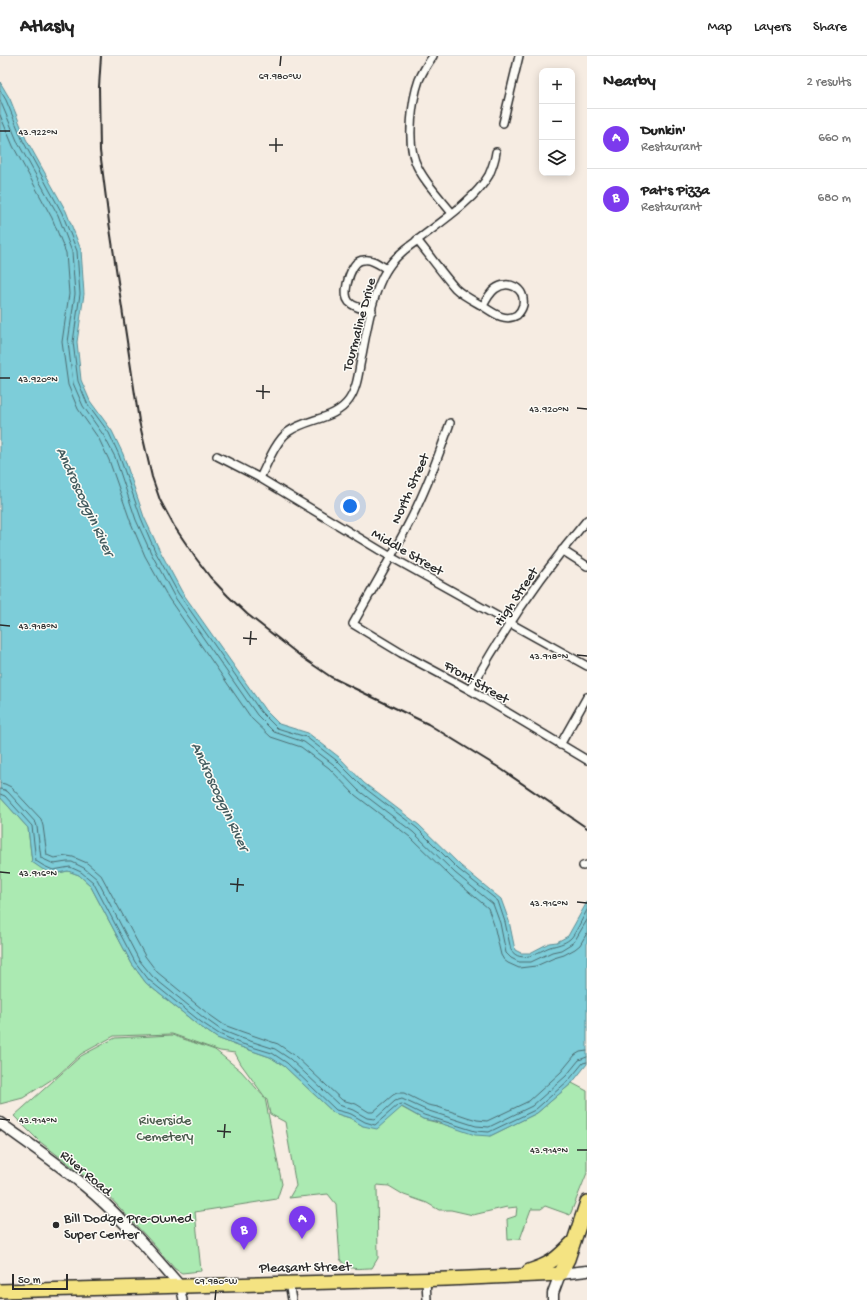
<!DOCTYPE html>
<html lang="en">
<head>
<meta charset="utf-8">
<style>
	body { margin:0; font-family:"Gochi Hand",sans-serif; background:#f2f2f2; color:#222 }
	.controls { position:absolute; right:12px; top:12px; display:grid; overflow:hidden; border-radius:8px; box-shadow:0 2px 10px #0003 }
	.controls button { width:36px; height:36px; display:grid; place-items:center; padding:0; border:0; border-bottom:1px solid #e0e0e0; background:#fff; color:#222; font:20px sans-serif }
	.scale { position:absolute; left:12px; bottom:10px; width:56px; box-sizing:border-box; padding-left:4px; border:2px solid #2b2b2b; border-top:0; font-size:11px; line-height:14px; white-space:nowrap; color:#2b2b2b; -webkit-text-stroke:3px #fdfcf7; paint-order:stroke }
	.you { position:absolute; left:350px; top:450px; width:14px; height:14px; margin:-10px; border:3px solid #fff; border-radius:50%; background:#1a73e8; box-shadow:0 0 0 6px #1a73e833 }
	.badge { display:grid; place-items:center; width:26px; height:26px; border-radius:50%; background:#7c3aed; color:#fff; font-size:13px; font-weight:700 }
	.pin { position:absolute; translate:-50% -33px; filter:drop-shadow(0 1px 2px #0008) }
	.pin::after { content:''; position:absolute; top:21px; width:14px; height:12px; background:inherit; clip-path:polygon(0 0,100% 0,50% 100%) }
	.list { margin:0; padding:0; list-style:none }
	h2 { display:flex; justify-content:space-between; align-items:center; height:52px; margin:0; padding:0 16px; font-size:17px }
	h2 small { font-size:13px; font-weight:400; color:#767676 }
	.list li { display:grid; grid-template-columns:26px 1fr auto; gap:12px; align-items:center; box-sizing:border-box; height:60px; padding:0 16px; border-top:1px solid #e0e0e0 }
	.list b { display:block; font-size:15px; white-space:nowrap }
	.list p { margin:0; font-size:13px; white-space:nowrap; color:#767676 }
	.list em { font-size:13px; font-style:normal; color:#767676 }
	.icon { flex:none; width:22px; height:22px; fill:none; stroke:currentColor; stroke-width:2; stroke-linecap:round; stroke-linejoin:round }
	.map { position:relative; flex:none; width:587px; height:1244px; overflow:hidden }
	header { display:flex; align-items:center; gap:24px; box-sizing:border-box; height:56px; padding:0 20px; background:#fff; border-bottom:1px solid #e0e0e0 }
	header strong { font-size:19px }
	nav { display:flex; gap:22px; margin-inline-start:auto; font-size:14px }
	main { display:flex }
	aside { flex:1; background:#fff }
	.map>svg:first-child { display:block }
</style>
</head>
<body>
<header>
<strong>Atlasly</strong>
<nav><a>Map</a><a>Layers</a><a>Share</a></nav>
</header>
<main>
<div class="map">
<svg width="587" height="1244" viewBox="0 0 587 1244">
	<rect width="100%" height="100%" fill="#f6ece2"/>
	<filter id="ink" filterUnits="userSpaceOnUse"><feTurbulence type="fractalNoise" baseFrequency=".025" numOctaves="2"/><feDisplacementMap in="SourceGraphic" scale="8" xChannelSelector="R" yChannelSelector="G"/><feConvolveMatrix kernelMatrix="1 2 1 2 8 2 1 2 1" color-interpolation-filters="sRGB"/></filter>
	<g filter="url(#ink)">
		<g fill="#abeab2" stroke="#6b8a6e">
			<path d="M0,741L28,772L32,806L53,818L68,815L79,819L90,829L132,908L146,927L198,969L217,982L238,990L270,1001L284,1010L334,1057L350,1062L363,1070L401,1051L423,1063L490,1080L537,1057L572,1027L587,1035V1117L570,1159L545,1150L541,1153H531L520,1183L508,1184L507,1163L516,1160L517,1151L508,1152L507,1151L473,1159L451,1154H439L427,1147L404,1139L389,1130L377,1129L378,1202L372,1212C358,1212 349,1216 340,1203L336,1148L328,1138L289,1142L296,1130L285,1066L270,1058L267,1044L241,1008L235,997L220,995L172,978L114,980L81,998L57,1020L23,1042L0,1048Z"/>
			<polygon points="172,979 215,994 241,1015 265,1042 282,1128 277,1143 195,1156 201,1215 182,1217 175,1213 146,1180 104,1135 39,1085 14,1060 81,1000 115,982"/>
		</g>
		<polygon fill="#7dcdd9" stroke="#5c8c93" points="0,26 10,43 26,83 66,155 81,194 84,238 77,286 81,324 90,345 112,375 123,398 144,461 159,493 182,536 265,654 279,668 308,677 339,701 364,727 419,769 461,810 501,843 509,865 515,894 521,897 530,897 549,887 557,886 568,880 587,846 587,1008 572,1027 537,1057 490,1080 475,1079 434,1065 423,1063 402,1051 377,1073 363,1070 350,1062 334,1057 284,1010 270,1001 238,990 217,982 198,969 146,927 132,908 90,829 79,819 68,815 53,818 42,813 32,806 28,772 0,741"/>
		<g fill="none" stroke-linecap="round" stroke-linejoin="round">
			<g stroke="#4c6c71" stroke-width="1">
				<path d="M0,34L6,44L23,85L62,157L77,195L80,238L73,286L78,325L87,347L109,377L119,399L141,462L155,495L178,537L261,656L277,672L306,681L336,704L362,730L417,772L458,813L498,845L505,866L511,894C521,909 539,895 550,891C557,889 564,888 570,883C575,879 583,861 587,854"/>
				<polyline points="0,44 18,87 58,159 72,196 75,238 68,286 73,327 83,350 104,380 115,401 136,464 151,497 174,540 257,659 274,676 304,686 333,708 358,734 413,776 455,817 493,848 500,867 506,897 511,902 519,906 531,906 552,896 561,894 574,886 587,864"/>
				<polyline points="0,59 13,90 52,162 66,197 69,238 62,286 68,329 78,353 99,383 109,404 131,467 145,500 169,543 252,663 271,681 301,691 329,712 355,739 410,781 451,821 488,852 494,869 501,899 504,904 508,907 519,912 536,910 554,902 564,899 575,893 580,889 587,877"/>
				<polyline points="0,727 5,728 11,731 41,763 43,770 47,799 54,802 67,800 73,801 87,807 101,819 145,900 157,916 207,957 224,969 243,976 278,988 294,999 342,1044 356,1048 369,1056 373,1056 393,1039 397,1037 404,1037 428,1049 438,1051 467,1061 477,1064 487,1065 529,1045 561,1016 575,999 580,996 587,995"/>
				<polyline points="0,733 5,734 8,736 36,767 37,771 41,802 54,808 67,806 72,806 84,812 97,823 139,904 153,921 204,962 221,974 241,982 275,993 290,1003 339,1049 353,1054 367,1062 375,1063 395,1045 402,1043 426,1054 476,1070 489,1071 532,1050 566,1020 579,1004 587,1001"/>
				<polyline points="0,738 5,740 32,770 36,805 44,810 53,814 70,811 81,816 93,826 135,906 149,924 201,966 219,978 239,987 272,997 287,1007 336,1054 351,1058 365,1066 375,1069 398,1049 402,1048 424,1059 475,1075 489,1076 535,1054 569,1024 583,1007 587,1006"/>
			</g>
			<g stroke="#2b2b2b" stroke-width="10">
				<g id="street">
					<path d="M433,0C428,7 423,15 419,24C412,44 407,84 415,105C421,122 440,142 452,157"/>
					<polyline points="503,67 519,0"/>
					<path d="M417,184C430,200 442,217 455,232C462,239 472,244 481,249C491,255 504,267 517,259C520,256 522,253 523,249C526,232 508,223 495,233C490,237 486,244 483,250"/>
					<path d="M372,255C364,253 355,252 349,246C342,238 349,218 354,210C356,207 360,204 364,204C372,202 381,210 387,213"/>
					<path d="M450,367C439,399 427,431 412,461C394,497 373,532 353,568L401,597L470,634L587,704"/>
					<polyline points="217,400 260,422 391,501 587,610"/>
					<path d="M260,422C267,408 276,385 288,376C307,362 335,364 349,344C356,334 358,321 360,309C366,280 371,238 387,213C394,202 405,193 415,186C438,168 475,144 489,119C492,112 495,104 496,96"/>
					<polyline points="562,494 587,510"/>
					<path d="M470,634C502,576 544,515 587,464"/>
					<polyline points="560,689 587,641"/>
					<polyline points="583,810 587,809"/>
					<polyline points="426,1224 427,1244"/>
					<polyline points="289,1227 292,1244"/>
					<polyline points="180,1230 183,1244"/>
				</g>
			</g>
			<g stroke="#2b2b2b" stroke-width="13">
				<g id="secondary">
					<path d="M0,1067C29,1088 59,1108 86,1131C121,1160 150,1196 180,1230"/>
					<polyline points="553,1244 553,1237 560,1218 587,1215"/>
				</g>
			</g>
			<g stroke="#2b2b2b" stroke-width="16">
				<g id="highway">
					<path d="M529,1215C551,1208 556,1203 572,1187"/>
					<polyline points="0,1235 447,1223 560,1218 568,1203 587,1146"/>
				</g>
			</g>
			<use href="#street" stroke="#fdfcf7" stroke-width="7"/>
			<use href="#secondary" stroke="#fdfcf7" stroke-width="10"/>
			<use href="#highway" stroke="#f4e382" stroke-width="13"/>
			<polyline stroke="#2b2b2b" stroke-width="2" points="101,0 99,31 100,95 109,166 139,365 152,421 160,444 174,470 195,501 210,521 228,540 247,558 303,602 331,621 428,668 498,711 587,772"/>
		</g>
	</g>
	<path fill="none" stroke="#2b2b2b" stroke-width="1.5" d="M280,10L281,0M0,75H10M269,89H283M276,96V82M0,322H10M256,335L270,336M263,343V329M577,352L587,353M0,569L10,570M243,582L257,583M250,589L251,575M577,599L587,600M0,816L10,817M230,828L244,829M237,836L238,822M577,846L587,847M0,1063L10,1064M217,1075L231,1076M224,1082L225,1068M577,1094H587M215,1244L216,1234"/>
	<circle fill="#2b2b2b" stroke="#fdfcf7" stroke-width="1.5" cx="56" cy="1169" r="4"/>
	<g text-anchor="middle" stroke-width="3" stroke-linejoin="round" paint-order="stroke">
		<g font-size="14" fill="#2b2b2b" stroke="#fdfcf7">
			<text transform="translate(358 268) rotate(-75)" y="5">Tourmaline Drive</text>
			<text transform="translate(409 432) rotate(-66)" y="5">North Street</text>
			<text transform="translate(408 495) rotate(30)" y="5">Middle Street</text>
			<text transform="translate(515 540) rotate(-56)" y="5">High Street</text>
			<text transform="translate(477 625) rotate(30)" y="5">Front Street</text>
			<text transform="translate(87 1116) rotate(40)" y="5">River Road</text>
			<text transform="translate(305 1210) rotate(-1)" y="5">Pleasant Street</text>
		</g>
		<g font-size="14" fill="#4b5b4d" stroke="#fdfcf7">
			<text x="165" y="1068">Riverside<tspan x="165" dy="16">Cemetery</tspan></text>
		</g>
		<g font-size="14" fill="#2b2b2b" stroke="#fdfcf7" text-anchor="start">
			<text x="64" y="1166">Bill Dodge Pre-Owned<tspan x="64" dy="16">Super Center</tspan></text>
		</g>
		<g font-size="15" font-style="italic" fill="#445c5f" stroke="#fdfcf7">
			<text transform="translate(86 445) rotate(65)" y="5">Androscoggin River</text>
			<text transform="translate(221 740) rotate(65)" y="5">Androscoggin River</text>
		</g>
	</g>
	<g font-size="10" text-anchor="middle" fill="#2b2b2b" stroke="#fdfcf7" stroke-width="3" stroke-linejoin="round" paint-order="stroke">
		<text x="280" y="23">69.980°W</text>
		<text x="38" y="79">43.922°N</text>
		<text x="38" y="326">43.920°N</text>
		<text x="549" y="356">43.920°N</text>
		<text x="38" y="573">43.918°N</text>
		<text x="549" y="603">43.918°N</text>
		<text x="38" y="820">43.916°N</text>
		<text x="549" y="850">43.916°N</text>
		<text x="38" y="1067">43.914°N</text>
		<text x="549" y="1097">43.914°N</text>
		<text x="216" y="1228">69.980°W</text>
	</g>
</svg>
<div class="controls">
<button>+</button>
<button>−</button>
<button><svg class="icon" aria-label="layers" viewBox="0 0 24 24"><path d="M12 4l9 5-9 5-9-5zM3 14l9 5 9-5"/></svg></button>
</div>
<div class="scale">50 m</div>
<div class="you"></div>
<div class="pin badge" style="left:302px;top:1183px">A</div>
<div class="pin badge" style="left:244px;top:1194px">B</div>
</div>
<aside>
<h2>Nearby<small>2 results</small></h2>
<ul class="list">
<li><span class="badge">A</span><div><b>Dunkin'</b><p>Restaurant</p></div><em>660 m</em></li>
<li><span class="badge">B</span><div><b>Pat's Pizza</b><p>Restaurant</p></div><em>680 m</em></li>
</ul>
</aside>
</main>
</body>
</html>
